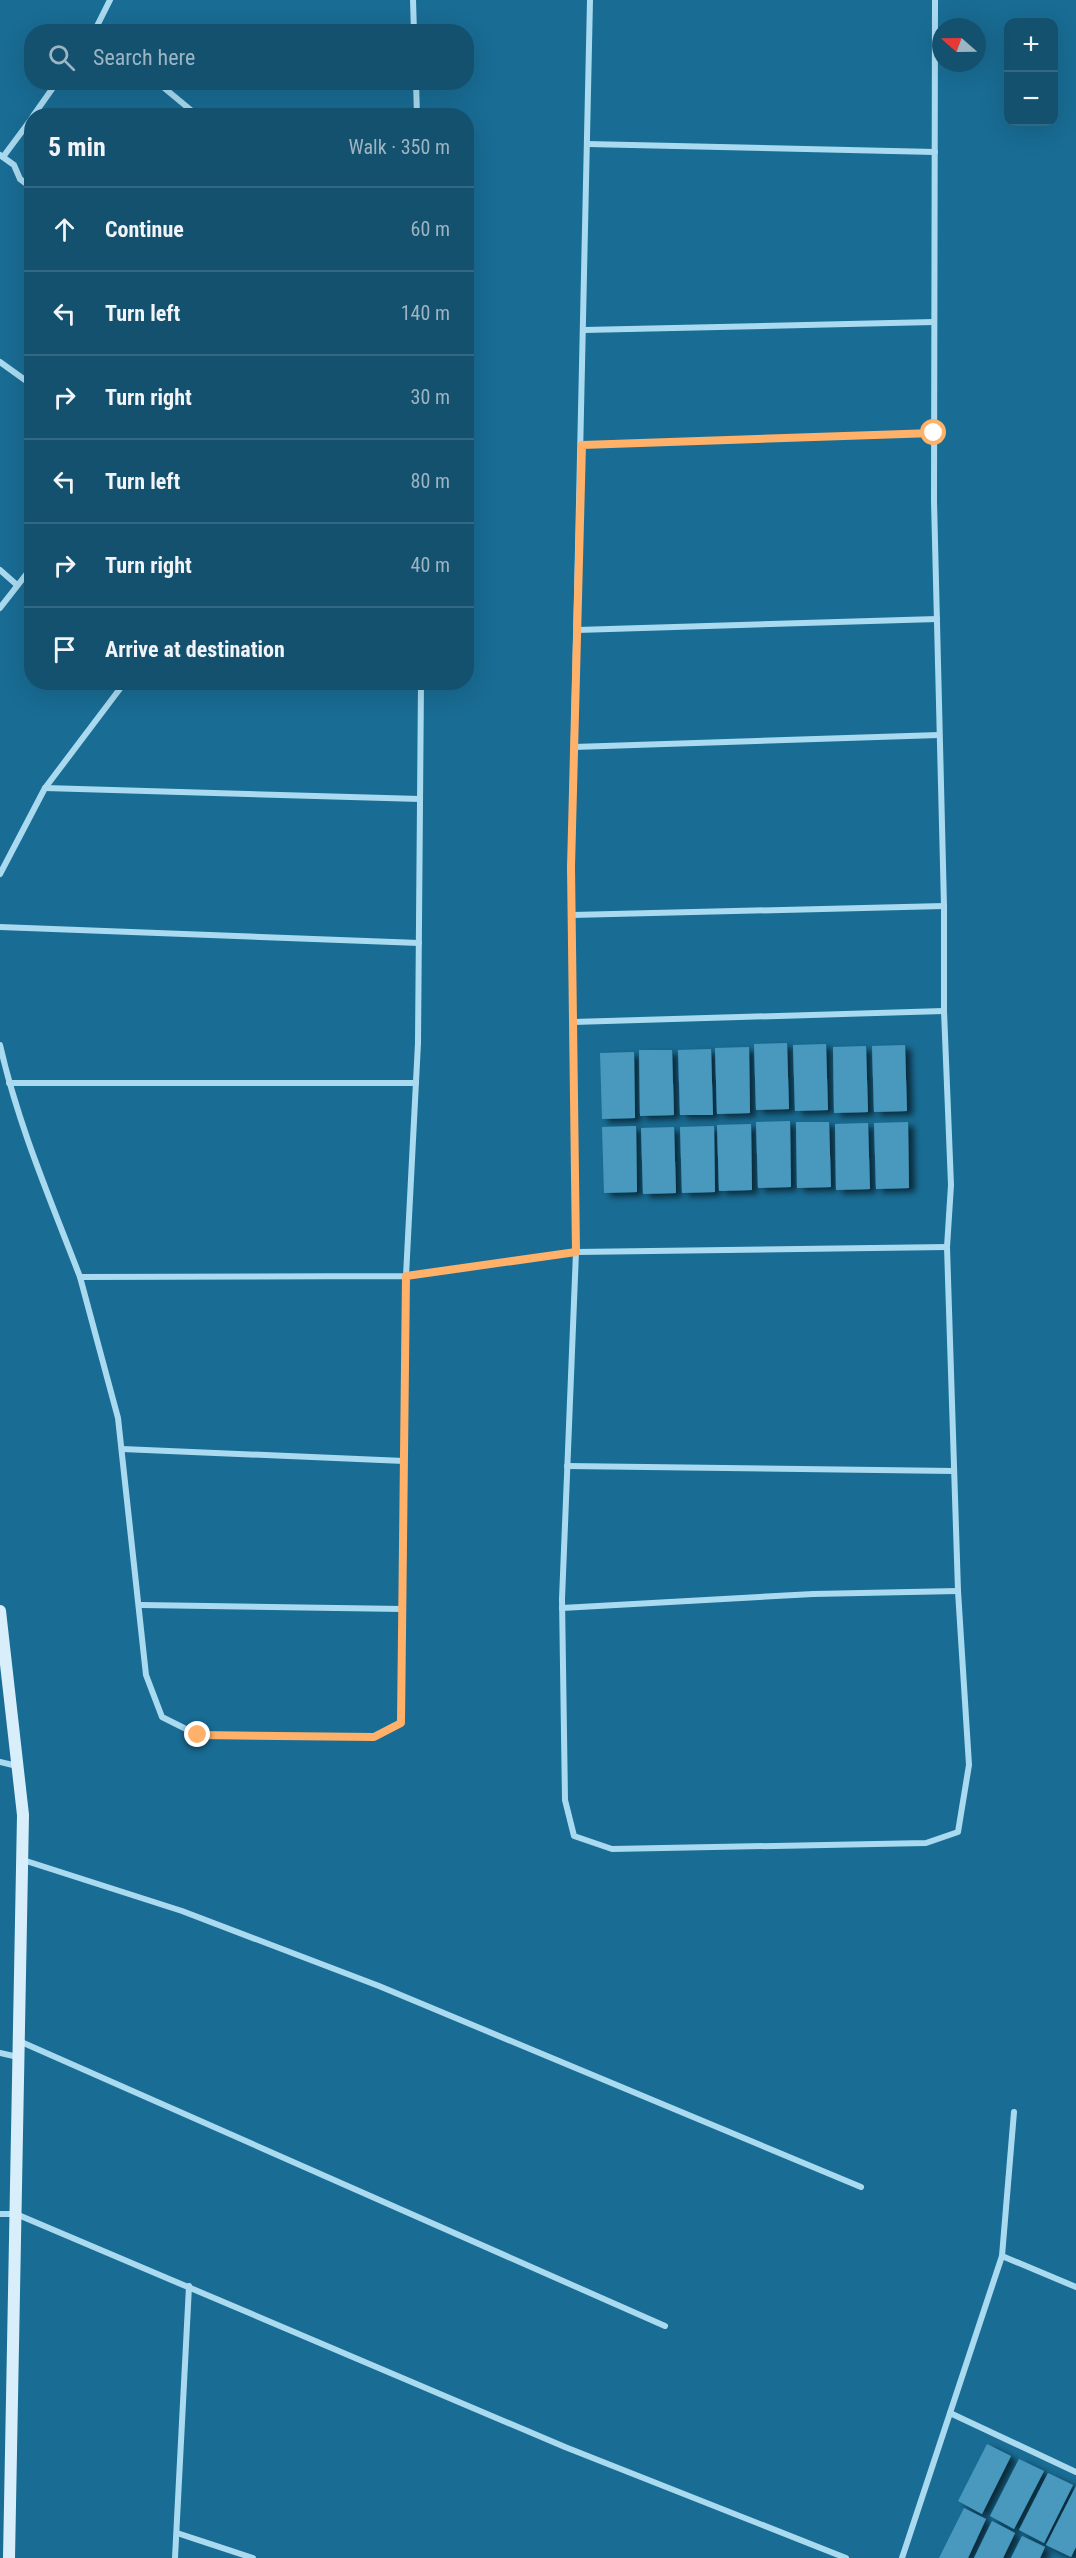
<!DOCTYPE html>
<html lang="en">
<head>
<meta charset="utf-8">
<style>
	body { margin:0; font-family:"Roboto Condensed",sans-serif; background:#1c5774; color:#f1f3f6 }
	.controls { position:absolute; right:18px; top:18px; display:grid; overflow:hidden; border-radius:12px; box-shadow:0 6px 24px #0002 }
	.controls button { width:54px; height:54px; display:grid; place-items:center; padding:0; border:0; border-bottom:2px solid #326882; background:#13516f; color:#f1f3f6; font:30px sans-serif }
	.compass { position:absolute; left:932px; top:18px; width:54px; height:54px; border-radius:50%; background:#13516f; box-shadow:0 6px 24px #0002; rotate:290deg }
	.stop { position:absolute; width:18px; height:18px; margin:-14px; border:4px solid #ffb069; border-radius:50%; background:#fff }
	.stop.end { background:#ffb069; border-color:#fff; box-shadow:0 2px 6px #0008 }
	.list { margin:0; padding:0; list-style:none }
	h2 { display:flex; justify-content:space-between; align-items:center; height:78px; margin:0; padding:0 24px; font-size:26px }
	h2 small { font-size:20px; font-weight:400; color:#9db5c3 }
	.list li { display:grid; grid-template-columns:39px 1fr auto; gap:18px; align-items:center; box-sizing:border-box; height:84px; padding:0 24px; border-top:2px solid #326882 }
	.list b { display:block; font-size:22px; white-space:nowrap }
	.list em { font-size:20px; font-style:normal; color:#9db5c3 }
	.icon { flex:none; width:33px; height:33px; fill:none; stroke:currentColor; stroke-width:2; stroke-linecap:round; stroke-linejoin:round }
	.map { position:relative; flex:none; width:1076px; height:2558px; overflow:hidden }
	.search { position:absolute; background:#13516f; box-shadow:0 6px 24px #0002; left:24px; top:24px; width:450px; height:66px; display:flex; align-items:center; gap:15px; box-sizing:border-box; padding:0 21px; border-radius:24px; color:#9db5c3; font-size:22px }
	.panel { position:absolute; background:#13516f; box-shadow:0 6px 24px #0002; left:24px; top:108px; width:450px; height:582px; border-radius:24px }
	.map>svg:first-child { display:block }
</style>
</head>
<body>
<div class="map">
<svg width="1076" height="2558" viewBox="0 0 1076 2558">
	<defs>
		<filter id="shadow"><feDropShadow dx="6" dy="4" stdDeviation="3" flood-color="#0009"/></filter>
	</defs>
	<rect width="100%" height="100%" fill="#196c94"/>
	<g fill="#4a99be" filter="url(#shadow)">
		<polygon points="787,1043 789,1109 756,1110 754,1044"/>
		<polygon points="826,1044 828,1110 795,1111 793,1045"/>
		<polygon points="905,1045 907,1111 874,1112 872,1046"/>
		<polygon points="866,1046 868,1112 834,1113 833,1047"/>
		<polygon points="749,1047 750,1113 717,1114 715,1048"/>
		<polygon points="711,1049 713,1115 680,1115 678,1050"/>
		<polygon points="639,1050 672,1050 674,1115 640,1116"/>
		<polygon points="634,1052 635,1118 602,1119 600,1053"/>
		<polygon points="790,1121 791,1187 758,1188 756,1122"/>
		<polygon points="796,1122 829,1122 831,1187 797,1188"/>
		<polygon points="908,1122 909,1188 876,1189 874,1123"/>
		<polygon points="868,1123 870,1189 836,1190 835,1124"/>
		<polygon points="751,1124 752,1190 719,1191 717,1125"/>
		<polygon points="636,1126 637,1192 604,1193 602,1127"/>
		<polygon points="714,1126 715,1192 682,1193 680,1127"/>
		<polygon points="674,1127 676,1193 643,1194 641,1128"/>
		<polygon points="987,2444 1011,2456 982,2514 958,2501"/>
		<polygon points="1019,2459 1044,2471 1014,2529 990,2516"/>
		<polygon points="1048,2473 1073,2485 1044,2543 1019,2530"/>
		<polygon points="1076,2486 1076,2547 1071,2557 1046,2545"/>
		<polygon points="964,2508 986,2519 968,2558 939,2558"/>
		<polygon points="992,2521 1015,2533 1003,2558 974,2558"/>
		<polygon points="1022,2536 1045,2547 1040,2558 1011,2558"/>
	</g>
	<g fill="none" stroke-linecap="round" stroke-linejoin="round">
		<g stroke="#aadaf0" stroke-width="6">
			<polyline points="413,0 414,32"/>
			<polyline points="590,0 571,867 576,1252 562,1599 565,1800 574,1836 612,1849 926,1843 958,1832 969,1765 958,1591 947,1247 951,1185 944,1011 944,906 934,501 935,0"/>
			<polyline points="94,32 110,0"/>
			<polyline points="157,82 198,116"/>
			<polyline points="416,82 417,116"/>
			<polyline points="33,116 57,82"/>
			<polyline points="587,144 935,152"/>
			<polyline points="0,155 14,165 20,179 32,188"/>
			<polyline points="3,157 32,118"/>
			<polyline points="584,330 934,322"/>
			<polyline points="0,362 32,385"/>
			<polyline points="582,445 934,433"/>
			<polyline points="0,570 17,585"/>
			<polyline points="0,608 32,567"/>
			<polyline points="577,630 937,619"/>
			<polyline points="421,682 418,1043 406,1276 401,1723 374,1737 198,1735 162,1717 146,1675 118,1418 80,1277 406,1276 576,1252 947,1247"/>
			<polyline points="574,747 939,735"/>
			<polyline points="45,788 420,799"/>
			<polyline points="0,874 45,788 125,682"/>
			<polyline points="572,915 944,906"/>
			<polyline points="0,927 419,943"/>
			<polyline points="573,1022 944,1011"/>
			<path d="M0,1045C18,1125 51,1201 80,1277"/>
			<polyline points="9,1083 416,1083"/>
			<polyline points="122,1449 404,1461"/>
			<polyline points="567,1466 954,1471"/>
			<polyline points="141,1605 402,1609"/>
			<polyline points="562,1608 813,1594 958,1591"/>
			<polyline points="0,1762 17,1766"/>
			<polyline points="23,1860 182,1911 379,1986 861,2187"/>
			<polyline points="19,2041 665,2326"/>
			<polyline points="0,2053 18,2057"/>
			<polyline points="0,2214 16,2214 565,2447 846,2558"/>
			<polyline points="1002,2256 1014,2112"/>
			<polyline points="950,2413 1076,2472"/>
			<polyline points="177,2533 253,2558"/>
			<polyline points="175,2558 189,2286"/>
			<polyline points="902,2558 1002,2256 1076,2287"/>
		</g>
		<polyline stroke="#d8effb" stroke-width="12" points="0,1611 23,1815 9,2558"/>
	</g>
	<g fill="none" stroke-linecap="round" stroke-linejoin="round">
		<polyline stroke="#ffb069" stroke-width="8" points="198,1735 374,1737 401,1723 406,1276 576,1252 571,867 582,445 934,433"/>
	</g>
</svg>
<div class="controls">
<button>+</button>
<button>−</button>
</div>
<svg class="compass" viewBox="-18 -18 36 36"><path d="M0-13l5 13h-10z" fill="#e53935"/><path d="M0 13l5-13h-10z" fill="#9db5c3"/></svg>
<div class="stop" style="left:934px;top:433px"></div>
<div class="stop end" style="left:198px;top:1735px"></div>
<div class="search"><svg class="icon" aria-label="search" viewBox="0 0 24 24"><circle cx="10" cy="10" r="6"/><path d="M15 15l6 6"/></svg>Search here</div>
<section class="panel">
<h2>5 min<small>Walk · 350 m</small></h2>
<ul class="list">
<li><svg class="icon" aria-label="ahead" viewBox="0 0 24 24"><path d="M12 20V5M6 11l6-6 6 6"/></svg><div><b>Continue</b></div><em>60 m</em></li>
<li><svg class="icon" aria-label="left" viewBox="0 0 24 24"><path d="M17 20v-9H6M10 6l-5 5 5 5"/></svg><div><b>Turn left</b></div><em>140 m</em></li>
<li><svg class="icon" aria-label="right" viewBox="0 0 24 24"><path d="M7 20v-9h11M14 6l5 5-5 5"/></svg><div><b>Turn right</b></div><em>30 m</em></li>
<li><svg class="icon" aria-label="left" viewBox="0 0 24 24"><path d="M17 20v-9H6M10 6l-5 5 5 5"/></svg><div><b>Turn left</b></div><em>80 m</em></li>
<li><svg class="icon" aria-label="right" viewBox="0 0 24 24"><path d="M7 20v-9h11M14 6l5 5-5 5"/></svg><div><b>Turn right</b></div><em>40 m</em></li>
<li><svg class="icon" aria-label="arrive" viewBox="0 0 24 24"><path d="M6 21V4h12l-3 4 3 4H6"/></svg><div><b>Arrive at destination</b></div></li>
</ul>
</section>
</div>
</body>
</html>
